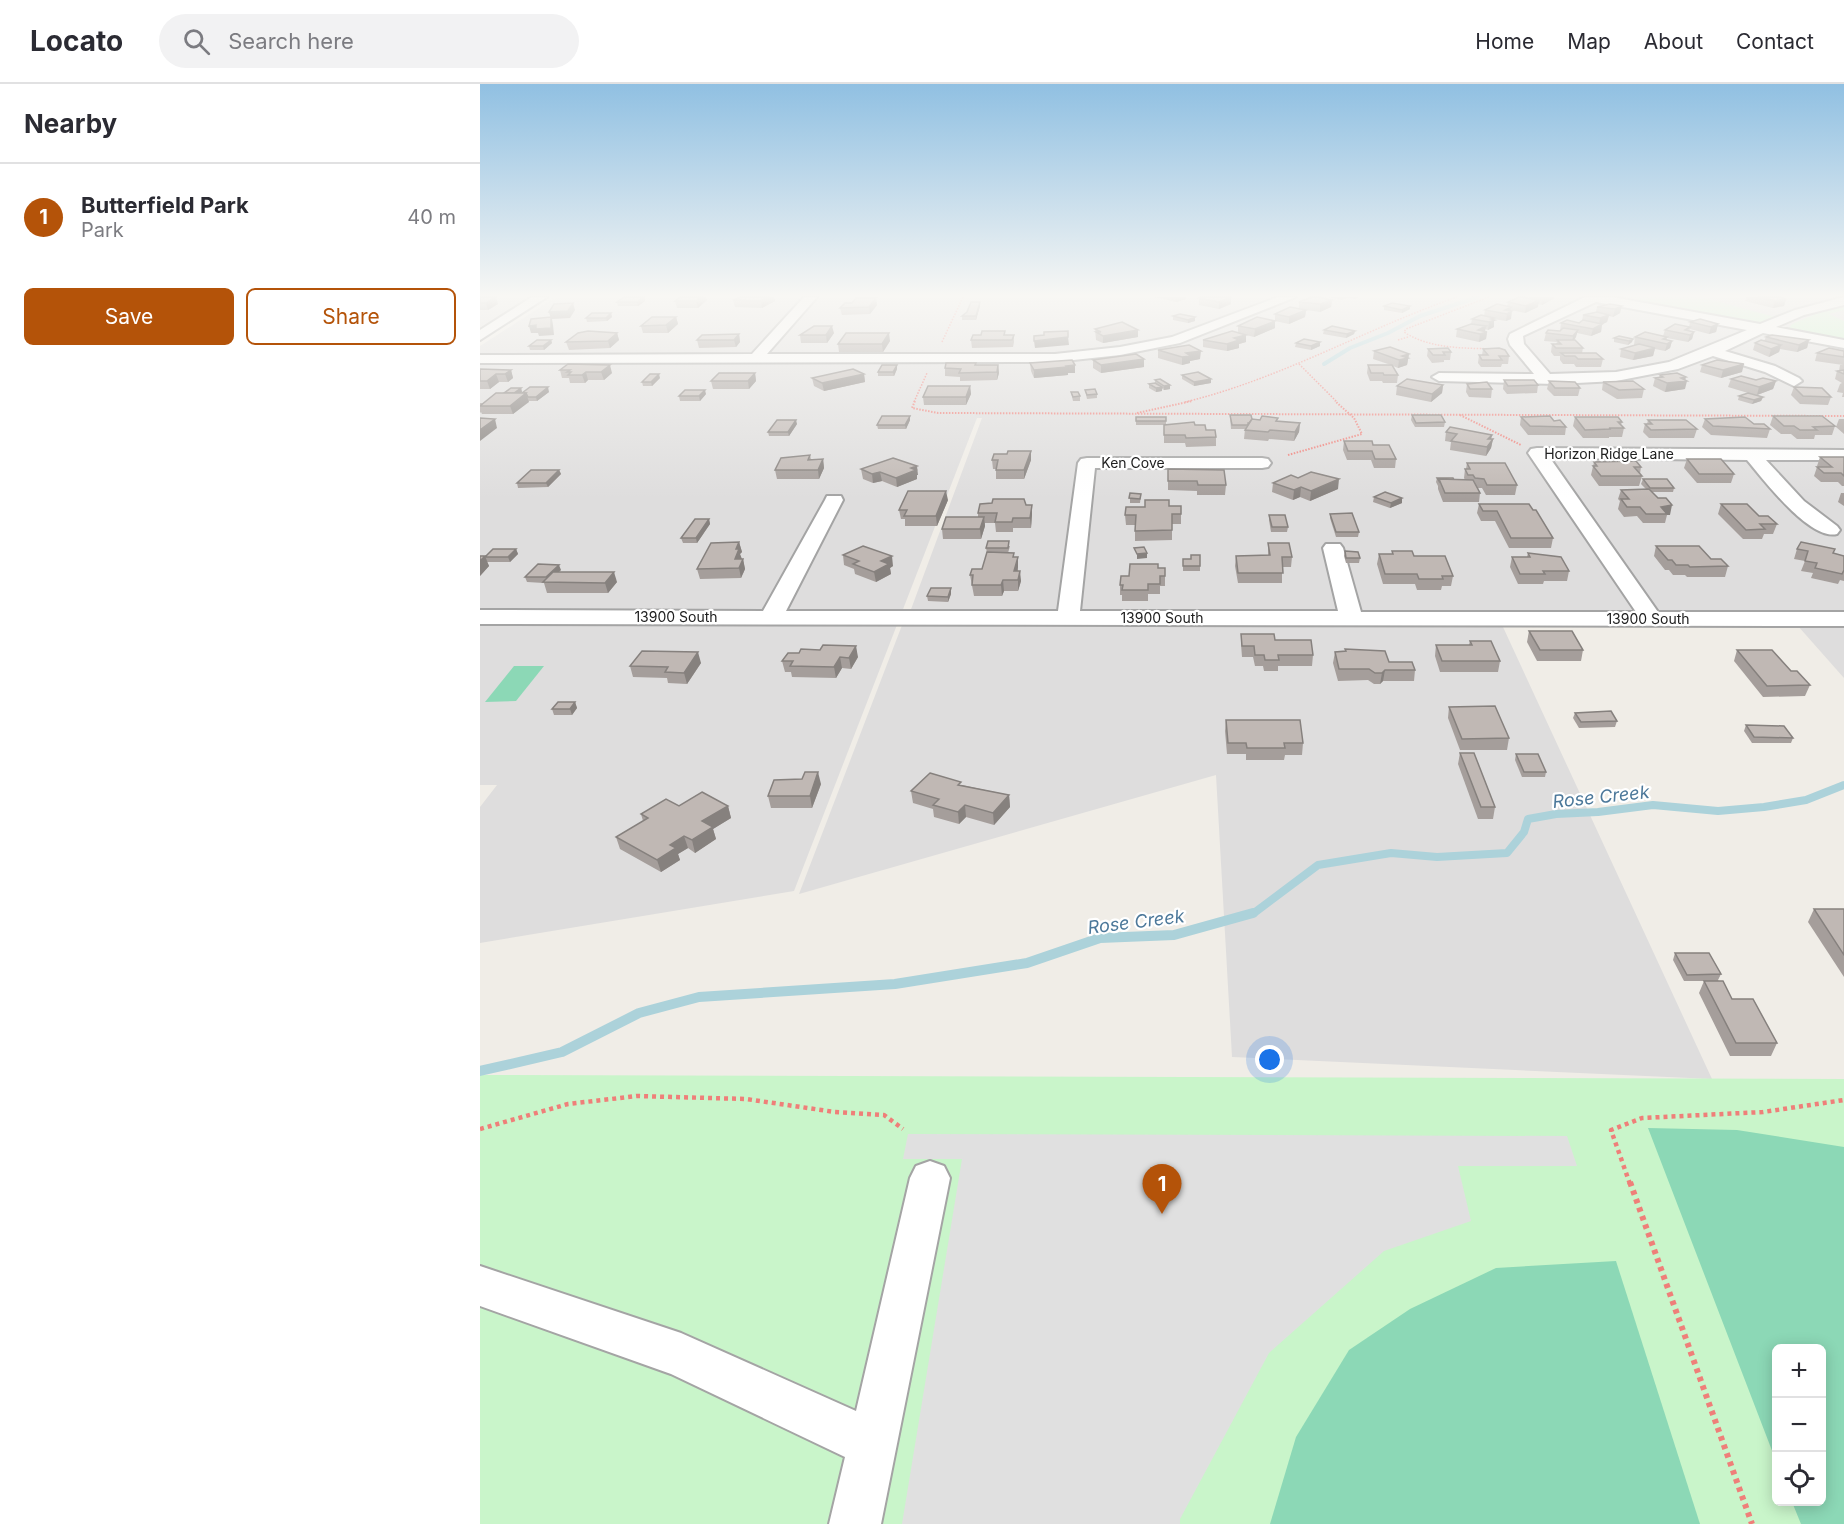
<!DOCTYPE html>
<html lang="en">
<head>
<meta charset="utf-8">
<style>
	body { margin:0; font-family:Inter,sans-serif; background:#f2f2f3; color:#2b2b33 }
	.controls { position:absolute; right:18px; bottom:18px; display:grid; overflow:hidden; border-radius:9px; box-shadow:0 3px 15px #0003 }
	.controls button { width:54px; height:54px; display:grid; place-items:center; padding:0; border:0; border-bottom:2px solid #e1e1e2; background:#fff; color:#2b2b33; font:30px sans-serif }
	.you { position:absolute; left:790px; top:976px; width:21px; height:21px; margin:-15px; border:4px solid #fff; border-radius:50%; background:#1a73e8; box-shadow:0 0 0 9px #1a73e833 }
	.badge { display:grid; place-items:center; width:39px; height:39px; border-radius:50%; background:#b45309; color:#fff; font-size:20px; font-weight:700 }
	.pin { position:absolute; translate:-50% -50px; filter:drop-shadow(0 2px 3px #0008) }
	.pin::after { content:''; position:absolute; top:32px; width:21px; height:18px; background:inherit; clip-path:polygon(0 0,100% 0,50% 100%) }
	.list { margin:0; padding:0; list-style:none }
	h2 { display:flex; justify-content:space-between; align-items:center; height:78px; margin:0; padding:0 24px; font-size:26px }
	h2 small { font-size:20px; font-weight:400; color:#7c7c81 }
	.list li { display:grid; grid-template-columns:39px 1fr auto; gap:18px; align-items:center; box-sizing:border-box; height:108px; padding:0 24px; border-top:2px solid #e1e1e2 }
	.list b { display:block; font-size:22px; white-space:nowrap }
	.list p { margin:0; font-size:20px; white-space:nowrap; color:#7c7c81 }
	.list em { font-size:20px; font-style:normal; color:#7c7c81 }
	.actions { display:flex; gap:12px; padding:18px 24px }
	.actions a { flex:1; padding:14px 0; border:2px solid #b45309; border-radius:9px; text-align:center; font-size:21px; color:#b45309 }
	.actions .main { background:#b45309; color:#fff }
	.icon { flex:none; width:33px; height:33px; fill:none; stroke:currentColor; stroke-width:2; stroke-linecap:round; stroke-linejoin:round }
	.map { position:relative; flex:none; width:1364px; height:1440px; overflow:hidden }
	header { display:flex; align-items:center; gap:36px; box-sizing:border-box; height:84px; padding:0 30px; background:#fff; border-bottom:2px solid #e1e1e2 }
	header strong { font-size:28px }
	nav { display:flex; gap:33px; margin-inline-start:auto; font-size:21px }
	.search { width:420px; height:54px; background:#f2f2f3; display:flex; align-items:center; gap:15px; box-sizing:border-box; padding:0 21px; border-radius:33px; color:#7c7c81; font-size:22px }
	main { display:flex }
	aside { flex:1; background:#fff }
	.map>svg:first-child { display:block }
</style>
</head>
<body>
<header>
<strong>Locato</strong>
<div class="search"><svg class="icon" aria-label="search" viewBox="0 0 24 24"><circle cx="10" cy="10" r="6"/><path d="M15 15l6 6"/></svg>Search here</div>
<nav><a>Home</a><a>Map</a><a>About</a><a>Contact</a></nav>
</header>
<main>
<aside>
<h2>Nearby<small></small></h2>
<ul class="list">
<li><span class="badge">1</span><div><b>Butterfield Park</b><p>Park</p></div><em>40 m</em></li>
</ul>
<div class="actions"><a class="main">Save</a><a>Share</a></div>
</aside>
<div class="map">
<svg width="1364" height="1440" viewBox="0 0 1364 1440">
	<rect width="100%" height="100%" fill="#f0ede7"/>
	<g fill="#dedddd">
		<polygon points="0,213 53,213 0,246"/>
		<polygon points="83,213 1364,213 1364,531 1017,530 1232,995 752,973 736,691 319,810 424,536 430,528 502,334 497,334 314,807 0,859 0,723 17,701 0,701 0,262 73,215"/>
		<polygon points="1318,542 1364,542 1364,594"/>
	</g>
	<g fill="#c9f5ca" fill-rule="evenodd">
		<polygon points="1127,213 1221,213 1295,233 1282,238 1263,238"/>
		<polygon points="1364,223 1364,226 1349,230 1364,237 1364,257 1309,244 1312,240 1345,226"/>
		<path d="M0,991L1364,995V1440H0ZM1296,1264H1342V1418H1296Z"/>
	</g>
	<g fill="#8cd8b6">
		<polygon points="34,582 64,582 36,617 5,618"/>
		<polygon points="1168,1044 1257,1046 1364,1063 1364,1440 1321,1440 1312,1418 1342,1418 1342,1264 1296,1264 1296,1377"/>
		<polygon points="1136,1177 1220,1440 790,1440 816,1353 869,1266 930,1225 1016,1184"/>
	</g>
	<polygon fill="#e0e0e0" points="428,1050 1087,1052 1097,1082 978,1082 991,1137 904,1167 789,1269 700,1435 700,1440 422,1440 482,1075 423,1075"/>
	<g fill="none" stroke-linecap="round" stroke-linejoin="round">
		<polyline stroke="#acd2da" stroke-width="4" points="844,280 870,264 908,249 940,232 998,213"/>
		<polyline stroke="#acd2da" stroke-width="8" points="767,831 774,829 838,781 911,769 957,773 1027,769 1044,748 1048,735 1076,730 1118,728 1173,721 1238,727 1284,723 1326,716 1364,701"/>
		<polyline stroke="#acd2da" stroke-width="10" points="0,987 82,968 159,929 219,913 415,900 547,879 620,854 694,851 773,829"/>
		<g stroke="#a4a4a4" stroke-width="4">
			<g id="minor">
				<polygon points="52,213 67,213 0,256 0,246"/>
				<polygon points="324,213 337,213 287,270 575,270 640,263 692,253 798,213 816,213 700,259 640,271 575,278 0,279 0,271 272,270"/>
				<path d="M1105,213H1132L1280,240L1315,226L1364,213V221L1324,231L1296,243L1364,256V264L1283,249L1245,267L1295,282L1319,294L1322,297L1314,302L1285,288L1233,272L1198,285L1136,297L1077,300L959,297L952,293L959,289L1054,290L1030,261L1028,255L1030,250ZM1116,218L1267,246L1189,278L1136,288L1070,290L1044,260L1043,252Z"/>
				<path d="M1057,364L1364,366V376H1286L1324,417L1357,442L1360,446L1357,450C1330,457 1283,395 1267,376L1070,374L1178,528H1364V542L0,540V526L283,527L345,416L347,412H361L363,416L306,527H578L598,379L601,375L607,374H782L788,375L791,379L788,383L782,384H615L600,527H858L843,464L846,460H860L863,464L881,528H1156L1048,369L1051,365Z"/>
				<polygon points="450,1077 464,1082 470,1094 401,1440 349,1440 365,1373 191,1290 0,1222 0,1182 201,1249 376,1327 430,1094 436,1082"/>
			</g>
		</g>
		<g stroke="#ef7f79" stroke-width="1.5" stroke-dasharray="1.5 1.5" stroke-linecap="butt">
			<path d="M1009,213L926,245L924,248C951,266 989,264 1020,265"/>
			<polyline points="918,256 928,253"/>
			<polyline points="462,258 483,213"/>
			<polyline points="819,280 857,318"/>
			<polyline points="434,318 447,289"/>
			<path d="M705,318C801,295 885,245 977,213"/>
		</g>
		<g stroke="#ef7f79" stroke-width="2" stroke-dasharray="1.5 1.5" stroke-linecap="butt">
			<polyline points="435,317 432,324 458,329 1364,332"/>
			<polyline points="657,329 712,317"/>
			<polyline points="980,331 1041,361"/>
			<polyline points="808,371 882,350 874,334 855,317"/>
		</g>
		<g stroke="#ef7f79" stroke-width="4.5" stroke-dasharray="4 4" stroke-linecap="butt">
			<polyline points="0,1045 88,1020 157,1012 266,1015 355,1028 404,1031 423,1045"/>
			<polyline points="1150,1100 1131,1046 1162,1034 1283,1028 1364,1016"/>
		</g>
		<polyline stroke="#ef7f79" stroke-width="6" stroke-dasharray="4.5 4.5" stroke-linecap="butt" points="1150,1098 1272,1440"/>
		<use href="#minor" fill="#fff" fill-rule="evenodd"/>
	</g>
	<g fill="#a59e9b">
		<polygon points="0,213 18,220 8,226 0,226"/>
		<polygon points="164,213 165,217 158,222 138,222 137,218"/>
		<polygon points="674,213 706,213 706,215 696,218"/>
		<polygon points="751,213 751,220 739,225 719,221 719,214"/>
		<polygon points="847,213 880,213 875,215 868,214 862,216"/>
		<polygon points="1049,213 1074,213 1073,215 1062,221 1058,220 1058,223 1045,229 1031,226 1031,235 1026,237 1014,235 1014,243 1008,246 1005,245 1005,247 1007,248 1006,255 999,258 976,253 977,245 991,240 992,235 1004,232 1005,226 1027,222 1028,218 1049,215"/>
		<polygon points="1266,213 1300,213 1306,215 1304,222 1293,224 1265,217"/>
		<polygon points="396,214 397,221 390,230 362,231 360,224 372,219"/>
		<polygon points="227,216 218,224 197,224 195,217"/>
		<polygon points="253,216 295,217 282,224 255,223"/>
		<polygon points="852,216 851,223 840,228 826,226 825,233 809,240 795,237 795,244 774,253 766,251 766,258 759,260 759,264 747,267 723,263 723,256 758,249 758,242 795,236 795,230 819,225 819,218"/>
		<polygon points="500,218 500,222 496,236 482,236 482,232"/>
		<polygon points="1130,220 1140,229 1133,233 1129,232 1127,238 1122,240 1121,248 1111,252 1097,249 1094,256 1103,264 1102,269 1123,275 1121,283 1096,283 1094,280 1083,280 1080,276 1080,272 1074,272 1071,268 1072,260 1076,260 1077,258 1064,257 1066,249 1080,247 1081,239 1099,239 1102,237 1103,231 1116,228 1117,223"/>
		<polygon points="904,222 930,222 930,225 922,229 904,226"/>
		<polygon points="131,229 132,233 127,237 107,238 106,234"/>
		<polygon points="693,232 715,233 715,237 708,239 693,236"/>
		<polygon points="196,233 198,240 188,249 163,249 161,242"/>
		<polygon points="1210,238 1238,240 1236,248 1229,250 1210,245 1209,247 1214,248 1212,255 1208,258 1187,254 1187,256 1192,257 1190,264 1185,267 1175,265 1173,272 1153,276 1140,273 1141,265 1155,261 1154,261 1155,253 1183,252 1185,246 1209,243"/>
		<polygon points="615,245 658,253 623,259 616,256"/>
		<polygon points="844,246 875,247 874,250 866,254 843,250"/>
		<polygon points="525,247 525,251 534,251 534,258 533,263 492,264 491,256 501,251"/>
		<polygon points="137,249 139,256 130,264 89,266 86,258"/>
		<polygon points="354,249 347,259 321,259 320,251"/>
		<polygon points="259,250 260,258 256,263 219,264 217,256"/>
		<polygon points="1286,253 1329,256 1327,264 1317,268 1300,265 1299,268 1289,273 1273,266 1275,259 1284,257"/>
		<polygon points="1134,254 1153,255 1152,258 1148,261 1134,258"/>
		<polygon points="71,256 72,259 64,266 50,266 49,262"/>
		<polygon points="410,257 403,268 359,268 358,260"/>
		<polygon points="840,258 840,262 831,266 815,263 816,259"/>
		<polygon points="948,265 971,268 970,276 964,276 964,278 952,279 947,272"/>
		<polygon points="1003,265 1029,272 1028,280 1022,280 1021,283 1001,283 998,279 999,271 1002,271"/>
		<polygon points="678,266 720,275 710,277 710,279 702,281 678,274"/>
		<polygon points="894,267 929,270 927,281 918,284 913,282 918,291 917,299 903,299 902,297 890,297 887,289 888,281 911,281 893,275"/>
		<polygon points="1364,267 1364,313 1362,313 1363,309 1357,308 1360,300 1362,299 1355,295 1357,287 1359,287 1360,281 1363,281 1335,277 1337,269"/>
		<polygon points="613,276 664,283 621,289 613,284"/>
		<polygon points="550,279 595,289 588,289 588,291 554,294 551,287"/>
		<polygon points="88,280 132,289 124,296 108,296 105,299 90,299 89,294 82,294 80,286"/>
		<polygon points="496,281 518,281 519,289 517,296 480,297 480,293 465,292 465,284"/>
		<polygon points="1222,281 1262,288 1241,294 1220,288"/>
		<polygon points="0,285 31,286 33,294 28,298 19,298 10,305 0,305"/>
		<polygon points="417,285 414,292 398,292 398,288"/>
		<polygon points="275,289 276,297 269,305 233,305 231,297"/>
		<polygon points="384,290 385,298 344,307 334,302 332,294"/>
		<polygon points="702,291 731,299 714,302 702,295"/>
		<polygon points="1180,291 1205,296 1205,305 1185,308 1173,302 1175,294 1179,293"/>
		<polygon points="180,294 172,302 163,302 162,298"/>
		<polygon points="1251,295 1276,296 1296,297 1293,305 1277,311 1283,313 1281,317 1272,320 1258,316 1259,312 1268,309 1248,303"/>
		<polygon points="675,296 690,305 684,306 682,305 682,307 676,308 669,304 669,300 675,299"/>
		<polygon points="1024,296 1058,301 1057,309 1027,310 1023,305"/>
		<polygon points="1069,297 1100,304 1098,312 1074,312 1067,305"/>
		<polygon points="1123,298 1164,305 1162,314 1137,315 1122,306"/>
		<polygon points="987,300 1012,305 1011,314 989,313 986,308"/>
		<polygon points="963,301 962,309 951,318 916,311 917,302"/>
		<polygon points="490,302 491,310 486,321 444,321 443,313"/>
		<polygon points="1314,303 1351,313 1348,321 1320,320 1311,311"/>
		<polygon points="41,304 42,308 40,309 69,308 57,317 49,317 33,330 2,330 1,328 0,329 0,319 3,319 24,309"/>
		<polygon points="605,306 617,310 617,314 607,315"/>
		<polygon points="591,308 600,312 600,317 593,317"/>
		<polygon points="226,310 220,317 200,317 199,312"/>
		<polygon points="750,331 772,335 820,339 819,348 814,357 789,355 788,357 764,355 765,345 751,345"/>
		<polygon points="932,331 965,338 964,343 935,343 931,336"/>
		<polygon points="430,332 430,336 426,345 398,345 397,341"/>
		<polygon points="1293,332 1355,342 1352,351 1335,351 1334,355 1317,355 1311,350 1301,350 1290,341"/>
		<polygon points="656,333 686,333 686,340 715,341 726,346 736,353 736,362 706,363 705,359 684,359 684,341 656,341"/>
		<polygon points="1041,333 1074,337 1086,343 1085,351 1048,351 1040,341"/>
		<polygon points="1095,333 1142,338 1141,341 1144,344 1142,353 1129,353 1129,354 1103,354 1093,342"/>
		<polygon points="1225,335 1274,340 1290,345 1287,354 1231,351 1222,343"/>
		<polygon points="1359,335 1364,335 1364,350 1356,343"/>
		<polygon points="1168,336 1217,345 1214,354 1169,354 1163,348 1165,340 1167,340"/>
		<polygon points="317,340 309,352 289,352 288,348"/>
		<polygon points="966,348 1012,351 1011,355 1013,355 1011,364 1006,372 970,366 971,358 965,357"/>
		<polygon points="864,357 893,361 916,375 915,384 894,384 891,376 867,376 863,366"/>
		<polygon points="551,367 551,376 544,395 516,395 516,385 513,385 512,376 527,370"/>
		<polygon points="330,371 331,376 343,375 344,384 339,395 297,395 295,386"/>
		<polygon points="1340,373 1364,373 1364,402 1362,402 1358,398 1341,398 1334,392 1337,383 1338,383 1337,382"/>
		<polygon points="1207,375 1254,390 1251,399 1217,399 1204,384"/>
		<polygon points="1114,378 1161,383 1160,390 1162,392 1159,402 1119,402 1111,391"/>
		<polygon points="987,379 1037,401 1035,411 1006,411 1002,404 998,404 1000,409 999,418 963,418 958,405 958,402 956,398 957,394 985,396 984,394 985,385 986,385"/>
		<polygon points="381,385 438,391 437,391 437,395 417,403 402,397 393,399 383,395"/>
		<polygon points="688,385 746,401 745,411 717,411 717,407 688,406"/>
		<polygon points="79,386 81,390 68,403 38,404 37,399"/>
		<polygon points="1163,395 1194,404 1193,408 1172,408 1190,431 1187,431 1185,439 1163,439 1157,432 1144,433 1138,425 1140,417 1138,415 1141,406 1166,405 1161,400"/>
		<polygon points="793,399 858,405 830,417 820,413 813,416 792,408"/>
		<polygon points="650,409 661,410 660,419 650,419"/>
		<polygon points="1361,409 1364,409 1364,422 1358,418"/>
		<polygon points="894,413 922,419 910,424 893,418"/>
		<polygon points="468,416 457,442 425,442 425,435 421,435 419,426"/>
		<polygon points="999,420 1053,426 1073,454 1071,464 1029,464 1015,437 1001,437 997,429"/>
		<polygon points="1241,420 1279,432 1297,440 1293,450 1284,450 1282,455 1263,455 1238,430"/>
		<polygon points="546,421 552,430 551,444 533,444 533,448 516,448 515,439 505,439 505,442 501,455 463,455 462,445 498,433 498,429"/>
		<polygon points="689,422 701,422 701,440 692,440 692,456 655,457 655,441 646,441 645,431"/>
		<polygon points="850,430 879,448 878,453 856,453 850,434"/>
		<polygon points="789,431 808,443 807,448 791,448 789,436"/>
		<polygon points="229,435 230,440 217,459 203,459 201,454"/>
		<polygon points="259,458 262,468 260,470 261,475 263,475 265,485 261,494 220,495 217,485"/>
		<polygon points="788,459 812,473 811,483 802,483 802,499 758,499 755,482 756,472 788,471"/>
		<polygon points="530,462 528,469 534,473 538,473 538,487 541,497 538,507 524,507 522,512 494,512 490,491 502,485 507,469 506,464"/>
		<polygon points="1176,462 1231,475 1248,482 1245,493 1207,493 1205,491 1193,491 1189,486 1185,486 1174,472"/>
		<polygon points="36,465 38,470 30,478 7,478 9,482 0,492 5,472"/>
		<polygon points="1317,465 1353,469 1364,472 1364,497 1360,496 1358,500 1331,494 1333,489 1321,487 1325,477 1314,475"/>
		<polygon points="865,467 880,474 879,479 866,479 864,472"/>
		<polygon points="912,467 934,472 973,492 971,502 962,502 961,506 937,506 935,500 903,500 897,480 899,470 912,470"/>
		<polygon points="1048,469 1089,487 1087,497 1064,497 1063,500 1038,500 1030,483 1032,473 1047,473"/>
		<polygon points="363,471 413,482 410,484 411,490 396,498 375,490 374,485 364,481"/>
		<polygon points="703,475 720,482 720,487 703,487"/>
		<polygon points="678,484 685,484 685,502 680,502 680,510 668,510 668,517 642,517 642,511 640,511 640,501 649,492"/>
		<polygon points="81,486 78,488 137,498 128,509 67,509 64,499 47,498 45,493"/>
		<polygon points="471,510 468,518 448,517 447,512"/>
		<polygon points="1049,547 1103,566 1101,577 1057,577 1047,558"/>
		<polygon points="761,550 795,556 833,571 832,582 798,582 798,587 784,587 783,582 775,582 773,573 762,573 761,560"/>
		<polygon points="990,557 1020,577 1018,588 960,588 955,572 956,561 989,561"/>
		<polygon points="865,565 935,586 934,597 903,597 900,600 894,600 888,596 858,597 853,579 855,568 865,567"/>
		<polygon points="1257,566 1330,601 1325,612 1283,613 1254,577"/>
		<polygon points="308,569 378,573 371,585 362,584 356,594 312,593 311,588 305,588 302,577"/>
		<polygon points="221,579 207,600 188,599 187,594 153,593 150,582"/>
		<polygon points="95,618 97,624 92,631 74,631 72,625"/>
		<polygon points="969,623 1029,654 1027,666 980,666 968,634"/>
		<polygon points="1095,629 1137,637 1135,643 1099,644 1093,634"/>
		<polygon points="746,636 823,659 822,671 805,671 804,676 766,676 766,670 747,670 745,647"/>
		<polygon points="1266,641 1313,654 1311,659 1272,659 1264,647"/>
		<polygon points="980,669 1015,723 1013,735 998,735 978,680"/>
		<polygon points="1036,670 1066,688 1065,693 1042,693 1035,676"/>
		<polygon points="341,700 332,724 291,724 288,712"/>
		<polygon points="482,701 529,711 530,723 514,741 486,733 479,740 454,733 453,725 433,719 431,707"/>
		<polygon points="199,722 248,722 251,734 233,745 236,755 215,769 208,764 198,770 200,776 181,788 140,765 136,753 163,737 161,730"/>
		<polygon points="1334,825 1364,825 1364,893 1328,838"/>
		<polygon points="1195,869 1241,890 1238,896 1252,915 1297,959 1291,972 1250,972 1219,909 1224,897 1204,897 1193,876"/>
	</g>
	<g fill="#86817e">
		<polygon points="16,213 18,220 8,226 6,219"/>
		<polygon points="164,213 165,217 158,222 157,218"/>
		<polygon points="221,213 226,213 227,216 218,224 216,217"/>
		<polygon points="288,213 294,213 295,217 282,224 281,217"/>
		<polygon points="696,213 706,213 706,215 696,218"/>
		<polygon points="751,213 751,220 739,225 739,218"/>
		<polygon points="1064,213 1074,213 1073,215 1062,221 1063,214"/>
		<polygon points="396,214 397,221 390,230 389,223"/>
		<polygon points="1306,215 1304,222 1293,224 1295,217"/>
		<polygon points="852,216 851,223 840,228 840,220"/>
		<polygon points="1059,216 1058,223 1045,229 1046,222"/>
		<polygon points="500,218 500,222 496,236 496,232"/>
		<polygon points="93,219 95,226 90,234 72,235 73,241 74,251 59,252 58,249 51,249 49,242 71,235 69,228"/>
		<polygon points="930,222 930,225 922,229 922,226"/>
		<polygon points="1142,222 1140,229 1133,233 1135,225"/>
		<polygon points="1031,223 1030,228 1032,227 1031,235 1026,237 1027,230 1025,226"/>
		<polygon points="826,226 825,233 809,240 809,233"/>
		<polygon points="131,229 132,233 127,237 126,234"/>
		<polygon points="1129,231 1127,238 1119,242 1120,234"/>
		<polygon points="196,233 198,240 188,249 186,241"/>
		<polygon points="715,233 715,237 708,239 708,236"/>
		<polygon points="1014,234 1014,243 1008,246 1009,238 1011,235"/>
		<polygon points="795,237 795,244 774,253 775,245"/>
		<polygon points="1122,240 1121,248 1111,252 1113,245"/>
		<polygon points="1238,240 1236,248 1229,250 1231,243"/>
		<polygon points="352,242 354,249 347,259 346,251"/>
		<polygon points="1006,242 1005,248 1007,248 1006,255 999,258 1000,250 998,246"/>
		<polygon points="658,246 658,253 623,259 623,252"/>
		<polygon points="1098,246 1096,253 1092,260 1093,252"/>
		<polygon points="875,247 874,250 866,254 867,250"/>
		<polygon points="1214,248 1212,255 1208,258 1210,251"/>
		<polygon points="137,249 139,256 130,264 128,257"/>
		<polygon points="409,249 410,257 403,268 402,260"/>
		<polygon points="259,250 260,258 256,263 254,256"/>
		<polygon points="766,251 766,258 759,260 759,264 747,267 747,260 754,254"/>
		<polygon points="588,253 589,261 555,264 554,257"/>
		<polygon points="1153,255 1152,258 1148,261 1149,257"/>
		<polygon points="71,256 72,259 64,266 63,262"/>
		<polygon points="1329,256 1327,264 1317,268 1319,261"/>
		<polygon points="1192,257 1190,264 1185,267 1187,260"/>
		<polygon points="840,258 840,262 831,266 831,262"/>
		<polygon points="1301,261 1299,268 1289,273 1291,265"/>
		<polygon points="1175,264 1173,272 1153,276 1155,269"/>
		<polygon points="721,267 720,275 710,277 710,279 702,281 702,273 706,269"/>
		<polygon points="929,270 927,281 918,284 919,276 922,272"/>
		<polygon points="664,275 664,283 621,289 621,281"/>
		<polygon points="1264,280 1262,288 1241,294 1243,286"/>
		<polygon points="130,281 132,289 124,296 121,288"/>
		<polygon points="417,281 417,285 414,292 413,288"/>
		<polygon points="518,281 519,289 517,296 517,288"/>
		<polygon points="595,281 595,289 588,289 588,291 554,294 554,286"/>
		<polygon points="31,286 33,294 28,298 25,290"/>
		<polygon points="106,288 108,296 105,299 102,291"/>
		<polygon points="275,289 276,297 269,305 268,297"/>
		<polygon points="16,290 19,298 10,305 7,297"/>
		<polygon points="179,290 180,294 172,302 171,298"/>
		<polygon points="384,290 385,298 344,307 342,299"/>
		<polygon points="1206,293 1205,297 1207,297 1205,305 1185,308 1187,299 1201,294"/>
		<polygon points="731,295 731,299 714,302 714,298"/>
		<polygon points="1296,297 1293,305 1277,311 1279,303"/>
		<polygon points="690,301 690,305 684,306 684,302"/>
		<polygon points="963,301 962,309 951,318 952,310"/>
		<polygon points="490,302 491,310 486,321 486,313"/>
		<polygon points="68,303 69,308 57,317 56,313"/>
		<polygon points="682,303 682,307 676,308 676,304"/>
		<polygon points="41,304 42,308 30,317 29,313"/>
		<polygon points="225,306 226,310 220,317 219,312"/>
		<polygon points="46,309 49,318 33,330 30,322"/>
		<polygon points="1283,313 1281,317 1272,320 1274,316"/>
		<polygon points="430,332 430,336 426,345 425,341"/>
		<polygon points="15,335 17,344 0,357 0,346"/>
		<polygon points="316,336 317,340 309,352 308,348"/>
		<polygon points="820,339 819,348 814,357 815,348"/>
		<polygon points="1012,351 1010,359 1013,355 1011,364 1006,372 1008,355"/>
		<polygon points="551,367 551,376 544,395 544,386"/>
		<polygon points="343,375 344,384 339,395 338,386"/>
		<polygon points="437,382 438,391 437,391 437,395 417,403 416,394 431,384"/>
		<polygon points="79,386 81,390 68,403 66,399"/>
		<polygon points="400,388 402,397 393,399 392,390"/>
		<polygon points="859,395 858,405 830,417 831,407"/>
		<polygon points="821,403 820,413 813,416 814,406"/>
		<polygon points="466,407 468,416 457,442 456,432"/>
		<polygon points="922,414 922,419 910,424 911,419"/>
		<polygon points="552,421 552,430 551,444 550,434"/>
		<polygon points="1192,421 1190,431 1187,431 1187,430 1181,423"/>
		<polygon points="504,433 505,442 501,455 500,445"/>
		<polygon points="229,435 230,440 217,459 216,454"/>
		<polygon points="259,458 262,468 260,470 262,475 257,485 255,475 256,465"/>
		<polygon points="36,465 38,470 30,478 28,473"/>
		<polygon points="667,469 667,474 657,475 657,470"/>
		<polygon points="5,472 9,482 0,492 0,477"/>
		<polygon points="412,472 413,482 410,484 411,490 396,498 394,488 401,477"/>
		<polygon points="538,473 538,483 535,497 534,487"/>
		<polygon points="263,475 265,485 261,494 259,484"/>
		<polygon points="79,481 81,486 68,499 66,493"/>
		<polygon points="540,487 541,497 538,507 538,496"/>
		<polygon points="134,488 137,498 128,509 125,499"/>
		<polygon points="523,496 524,507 522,512 521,501"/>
		<polygon points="471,504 471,510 468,518 468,513"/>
		<polygon points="376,562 378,573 371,585 369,574"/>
		<polygon points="218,568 221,579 207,600 204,589"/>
		<polygon points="360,573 362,584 356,594 354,583"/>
		<polygon points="905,586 903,597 900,600 902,589"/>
		<polygon points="95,618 97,624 92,631 90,625"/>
		<polygon points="338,688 341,700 332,724 330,712"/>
		<polygon points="529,711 530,723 514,741 513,729"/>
		<polygon points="485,721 486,733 479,740 478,728"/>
		<polygon points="248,722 251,734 233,745 236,755 215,769 212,756 222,737"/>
		<polygon points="204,752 208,764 198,770 200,776 181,788 177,776 190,761"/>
	</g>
	<g fill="#c0b8b4" stroke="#86817e" stroke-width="1.5">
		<polygon points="0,213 16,213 6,219 0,219"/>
		<polygon points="144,213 164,213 157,218 137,218"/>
		<polygon points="200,213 221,213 216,217 195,217"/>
		<polygon points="261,213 288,213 281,217 253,216"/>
		<polygon points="721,213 751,213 739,218 719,214"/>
		<polygon points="832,213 838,213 852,216 840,220 819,218"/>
		<polygon points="1039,213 1041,213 1059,216 1046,222 1028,218"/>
		<polygon points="1277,213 1300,213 1306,215 1295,217"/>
		<polygon points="376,214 396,214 389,223 360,224 365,219 372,219"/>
		<polygon points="491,218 500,218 496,232 482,232 487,228"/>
		<polygon points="93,219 88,227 69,228 74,220"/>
		<polygon points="912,219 930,222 922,226 904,222"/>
		<polygon points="1017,220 1031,223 1025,226 1032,227 1027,230 1005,226"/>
		<polygon points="1130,220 1142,222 1135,225 1117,223"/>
		<polygon points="810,223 826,226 809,233 795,230"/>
		<polygon points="1117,228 1129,231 1120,234 1103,231"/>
		<polygon points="112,229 131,229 126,234 106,234"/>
		<polygon points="700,230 715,233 708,236 693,232"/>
		<polygon points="1001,231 1014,234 1011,235 1015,236 1009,238 992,235"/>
		<polygon points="71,233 71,244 56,245 56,241 49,242 51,235"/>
		<polygon points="172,233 196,233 186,241 161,242"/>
		<polygon points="777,233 795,237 775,245 758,242"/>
		<polygon points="1220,235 1238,240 1231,243 1210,238"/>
		<polygon points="1087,236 1099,239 1103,236 1122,240 1113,245 1081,239"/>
		<polygon points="642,238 658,246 623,252 616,248 621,248 615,245"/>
		<polygon points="991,240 1006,242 998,246 1007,248 1000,250 977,245"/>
		<polygon points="1195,240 1210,243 1205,246 1214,248 1210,251 1185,246"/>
		<polygon points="334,242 352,242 346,251 320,251"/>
		<polygon points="852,242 875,247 867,250 844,246"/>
		<polygon points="1083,244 1098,246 1093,252 1066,249 1068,246 1080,247"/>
		<polygon points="108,247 137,249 128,257 86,258 98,249"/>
		<polygon points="502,247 525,247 524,251 534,251 532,256 491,256 493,251 501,251"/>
		<polygon points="588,247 588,253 554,257 554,252 564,251 564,248"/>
		<polygon points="752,247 766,251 754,254 759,256 747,260 723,256"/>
		<polygon points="1165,248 1187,253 1183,255 1192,257 1187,260 1155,253"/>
		<polygon points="366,249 409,249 402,260 358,260"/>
		<polygon points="259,250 254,256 217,256 222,251"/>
		<polygon points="1292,251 1329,256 1319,261 1286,253"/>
		<polygon points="1139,252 1153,255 1149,257 1134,254"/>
		<polygon points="824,255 840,258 831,262 816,259"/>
		<polygon points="57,256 71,256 63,262 49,262"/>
		<polygon points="1077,256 1095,256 1103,264 1076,264 1072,260 1081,260"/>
		<polygon points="1281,256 1301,261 1291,265 1275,259"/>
		<polygon points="1159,260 1175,264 1155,269 1141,265"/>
		<polygon points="709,261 721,267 706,269 711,272 702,273 678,266"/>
		<polygon points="910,263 929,270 922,272 928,274 919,276 894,267"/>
		<polygon points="968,264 971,268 963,268 965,271 953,271 948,265"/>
		<polygon points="1019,264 1025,266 1029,272 1019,272 1022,276 1002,276 999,271 1008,271 1003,265"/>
		<polygon points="1349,264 1364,267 1364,273 1337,269"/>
		<polygon points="1081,269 1116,269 1123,275 1098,275 1095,272 1085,272"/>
		<polygon points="656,270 664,275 621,281 613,276"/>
		<polygon points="592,276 595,281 586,282 587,283 554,286 550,279"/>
		<polygon points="1237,276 1264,280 1243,286 1222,281"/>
		<polygon points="466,279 496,279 495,281 518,281 517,288 479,289 481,285 465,284"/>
		<polygon points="88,280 130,281 121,288 106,288 102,291 88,291 91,288 87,288 90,286 80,286"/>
		<polygon points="402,281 417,281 413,288 398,288"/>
		<polygon points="888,281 912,281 918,291 904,291 903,289 891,289"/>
		<polygon points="0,285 31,286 25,290 16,290 7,297 0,297"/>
		<polygon points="373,285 384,290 342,299 332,294"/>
		<polygon points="1364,286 1364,290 1357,287"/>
		<polygon points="718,288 731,295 714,298 702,291"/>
		<polygon points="239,289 275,289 268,297 231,297"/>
		<polygon points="1197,289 1206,293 1201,294 1207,297 1187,299 1175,294 1183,293 1180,291"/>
		<polygon points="170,290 179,290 171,298 162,298"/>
		<polygon points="1261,292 1276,296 1283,294 1296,297 1279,303 1251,295"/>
		<polygon points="680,295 690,301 684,302 675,296"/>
		<polygon points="927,295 963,301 952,310 917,302"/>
		<polygon points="1024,296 1054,296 1058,301 1028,302"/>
		<polygon points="1069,297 1095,298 1100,304 1075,304"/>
		<polygon points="1153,297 1164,305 1139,306 1123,298"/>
		<polygon points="1007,298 1012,305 990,305 987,300"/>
		<polygon points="675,299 682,303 676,304 669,300"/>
		<polygon points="448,302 490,302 486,313 443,313"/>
		<polygon points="50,303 68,303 56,313 48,313 46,309 42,309"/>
		<polygon points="1314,303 1342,304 1351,313 1323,312"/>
		<polygon points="31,304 41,304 34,309 24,309"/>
		<polygon points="615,305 617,310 607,311 605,306"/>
		<polygon points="205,306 225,306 219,312 199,312"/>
		<polygon points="591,308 598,308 600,312 593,313"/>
		<polygon points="16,309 46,309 30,322 0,322"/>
		<polygon points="1268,309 1283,313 1274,316 1259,312"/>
		<polygon points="750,331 771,331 772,335 769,339 768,339 768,341 752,341"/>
		<polygon points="932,331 961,331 965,338 936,339"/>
		<polygon points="402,332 430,332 425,341 397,341"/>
		<polygon points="782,332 798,334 796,337 820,339 815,348 790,346 788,348 765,346 772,335 780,336"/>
		<polygon points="1070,332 1074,337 1080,336 1086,343 1050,342 1041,333"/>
		<polygon points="1293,332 1342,332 1355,342 1333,343 1337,346 1320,346 1314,342 1304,342"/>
		<rect x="656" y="333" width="30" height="4"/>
		<polygon points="1095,333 1138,333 1142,338 1138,338 1144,344 1129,344 1131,345 1105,346"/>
		<polygon points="1265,333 1274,340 1284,340 1290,345 1233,342 1225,335"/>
		<polygon points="0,334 15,335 0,346"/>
		<polygon points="297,336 316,336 308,348 288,348"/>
		<polygon points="1168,336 1206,336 1217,345 1171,346 1165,340 1172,340"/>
		<polygon points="714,338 715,341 725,341 726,346 735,346 736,353 706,354 705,351 684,351 684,341"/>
		<polygon points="970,343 1012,351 1008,355 1013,355 1007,363 971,357 977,350 966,348"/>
		<polygon points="864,357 892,357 893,361 909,361 916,375 895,375 892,367 868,367"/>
		<polygon points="528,367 551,367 544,386 516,386 518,376 512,376 514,370 527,370"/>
		<polygon points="330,371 328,376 343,375 338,386 295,386 301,374"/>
		<polygon points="1340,373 1364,373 1364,392 1361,389 1344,389 1337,383 1352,383"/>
		<polygon points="413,374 437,382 431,384 436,386 416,394 400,388 392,390 381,385"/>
		<polygon points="1207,375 1241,375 1254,390 1219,390"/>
		<polygon points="1156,377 1161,383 1154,383 1162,392 1121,392 1113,382 1117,382 1114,378"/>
		<polygon points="987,379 1025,379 1037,401 1007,401 1004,395 995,394 993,391 988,391 985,385 990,385"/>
		<polygon points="688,385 744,386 746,401 718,401 717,397 688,397"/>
		<polygon points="51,386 79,386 66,399 37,399"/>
		<polygon points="831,388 859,395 831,407 821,403 814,406 793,399 811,391 818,394"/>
		<polygon points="957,394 973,394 974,396 959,395 959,397"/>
		<polygon points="959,395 993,396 1000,409 965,409"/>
		<polygon points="1163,395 1187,395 1194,404 1170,404"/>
		<polygon points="1169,405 1178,414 1186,414 1192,421 1181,423 1187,430 1166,430 1160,423 1147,423 1141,415 1149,415 1141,406"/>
		<polygon points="428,407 466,407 456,432 424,432 427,426 419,426"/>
		<polygon points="905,408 922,414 911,419 894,413"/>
		<polygon points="650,409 661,410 660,415 649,414"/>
		<polygon points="513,415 544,415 546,421 552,421 550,434 533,434 532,438 515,438 517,429 498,429 500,420 512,419"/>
		<polygon points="665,416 689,416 689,422 701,422 701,430 692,430 692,446 655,447 656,431 645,431 646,423 665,423"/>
		<polygon points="999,420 1049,420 1053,426 1056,426 1073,454 1031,454 1017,427 1003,427"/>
		<polygon points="1241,420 1267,420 1279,432 1288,432 1297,440 1280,440 1285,445 1266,446"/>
		<polygon points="872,429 879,448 856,448 850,430"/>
		<polygon points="789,431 805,431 808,443 792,443"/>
		<polygon points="466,433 504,433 500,445 462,445"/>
		<polygon points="215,435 229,435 216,454 201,454"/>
		<polygon points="508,457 529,457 528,464 506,464"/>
		<polygon points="259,458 256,465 259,465 255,475 263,475 259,484 217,485 231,459"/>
		<polygon points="1321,458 1355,465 1353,469 1364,472 1364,486 1362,490 1335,484 1337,479 1325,477 1328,467 1317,465"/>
		<polygon points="788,459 809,459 812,473 802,473 803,489 758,489 756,472 790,471"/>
		<polygon points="383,462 412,472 401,477 409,480 394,488 373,480 379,477 363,471"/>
		<polygon points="1176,462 1219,462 1231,475 1241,475 1248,482 1210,483 1208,481 1196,481 1192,476 1188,476"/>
		<polygon points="664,463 667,469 657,470 654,464"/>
		<polygon points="13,465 36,465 28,473 5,473"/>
		<polygon points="865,467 878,468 880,474 866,474"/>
		<polygon points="912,467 932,467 934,472 965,472 973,492 962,492 963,495 939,495 937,490 905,490 899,470 913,470"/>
		<polygon points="507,468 534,469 533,473 538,473 534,487 540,487 538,496 523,496 521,501 492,501 493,491 490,491 492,485 502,485"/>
		<polygon points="1048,469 1081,473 1089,487 1063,487 1065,490 1040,490 1032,473 1050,473"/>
		<polygon points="711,471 720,471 720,482 703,482 703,475 711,475"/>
		<polygon points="0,472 5,472 0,477"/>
		<polygon points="58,480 79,481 66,493 45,493"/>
		<polygon points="650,480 678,480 678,484 685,484 685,492 680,492 680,500 668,500 668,506 642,506 643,501 640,501 641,492 649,492"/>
		<polygon points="73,488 134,488 125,499 63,498"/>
		<polygon points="451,504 471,504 468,513 447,512"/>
		<polygon points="1049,547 1092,547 1103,566 1060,566"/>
		<polygon points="761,550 794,550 795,556 831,556 833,571 798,571 799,576 785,576 784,571 775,571 774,562 762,562"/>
		<polygon points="990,557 1011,557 1020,577 962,577 956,561 992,561"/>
		<polygon points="343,561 376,562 369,574 360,573 354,583 310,582 313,577 302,577 308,569 319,569 321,565 340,566"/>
		<polygon points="865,565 905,567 909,578 932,578 935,586 905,586 902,589 895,589 889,585 859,585 855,568 866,567"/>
		<polygon points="1257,566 1292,566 1311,587 1317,587 1330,601 1287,602"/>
		<polygon points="162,567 218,568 204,589 185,588 188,583 150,582"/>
		<polygon points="78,618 95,618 90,625 72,625"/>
		<polygon points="1015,622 1029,654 982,655 969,623"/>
		<polygon points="1131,627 1137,637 1101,638 1095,629"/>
		<polygon points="746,636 820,636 823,659 804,659 805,664 767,664 766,659 748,659"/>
		<polygon points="1266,641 1304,642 1313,654 1274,653"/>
		<polygon points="980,669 994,669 1015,723 1001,723"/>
		<polygon points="1036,670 1058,670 1066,688 1044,688"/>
		<polygon points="325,688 338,688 330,712 288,712 294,696 322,695"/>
		<polygon points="450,689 481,698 478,701 529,711 513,729 485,721 478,728 453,721 459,715 431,707"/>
		<polygon points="222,708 248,722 222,737 233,743 212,756 204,752 190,761 196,764 177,776 136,753 168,734 161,730 186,715 199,722"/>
		<polygon points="1334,825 1364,825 1364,871"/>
		<polygon points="1195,869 1229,869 1241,890 1207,891"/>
		<polygon points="1224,897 1243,897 1252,915 1273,915 1297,959 1256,959"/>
	</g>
	<linearGradient id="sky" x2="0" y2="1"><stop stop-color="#90c0e2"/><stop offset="0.51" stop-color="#f8f7f4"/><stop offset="1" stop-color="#f8f7f4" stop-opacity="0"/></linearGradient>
	<rect width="1364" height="415" fill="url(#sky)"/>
	<g text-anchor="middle" stroke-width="4.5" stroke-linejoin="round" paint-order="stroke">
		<g font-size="14" fill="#202020" stroke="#fff">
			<text x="1129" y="375">Horizon Ridge Lane</text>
			<text x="653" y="384">Ken Cove</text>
			<text x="196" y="538">13900 South</text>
			<text x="682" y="539">13900 South</text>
			<text x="1168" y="540">13900 South</text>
		</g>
		<g font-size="18" font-style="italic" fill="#4c789a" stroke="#fff">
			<text transform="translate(1121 713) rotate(-6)" y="6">Rose Creek</text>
			<text transform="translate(656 838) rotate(-7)" y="6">Rose Creek</text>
		</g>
	</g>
</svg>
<div class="controls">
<button>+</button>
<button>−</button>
<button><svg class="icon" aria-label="locate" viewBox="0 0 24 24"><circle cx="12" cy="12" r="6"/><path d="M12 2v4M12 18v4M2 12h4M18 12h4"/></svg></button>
</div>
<div class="you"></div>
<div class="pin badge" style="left:682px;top:1130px">1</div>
</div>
</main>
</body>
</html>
